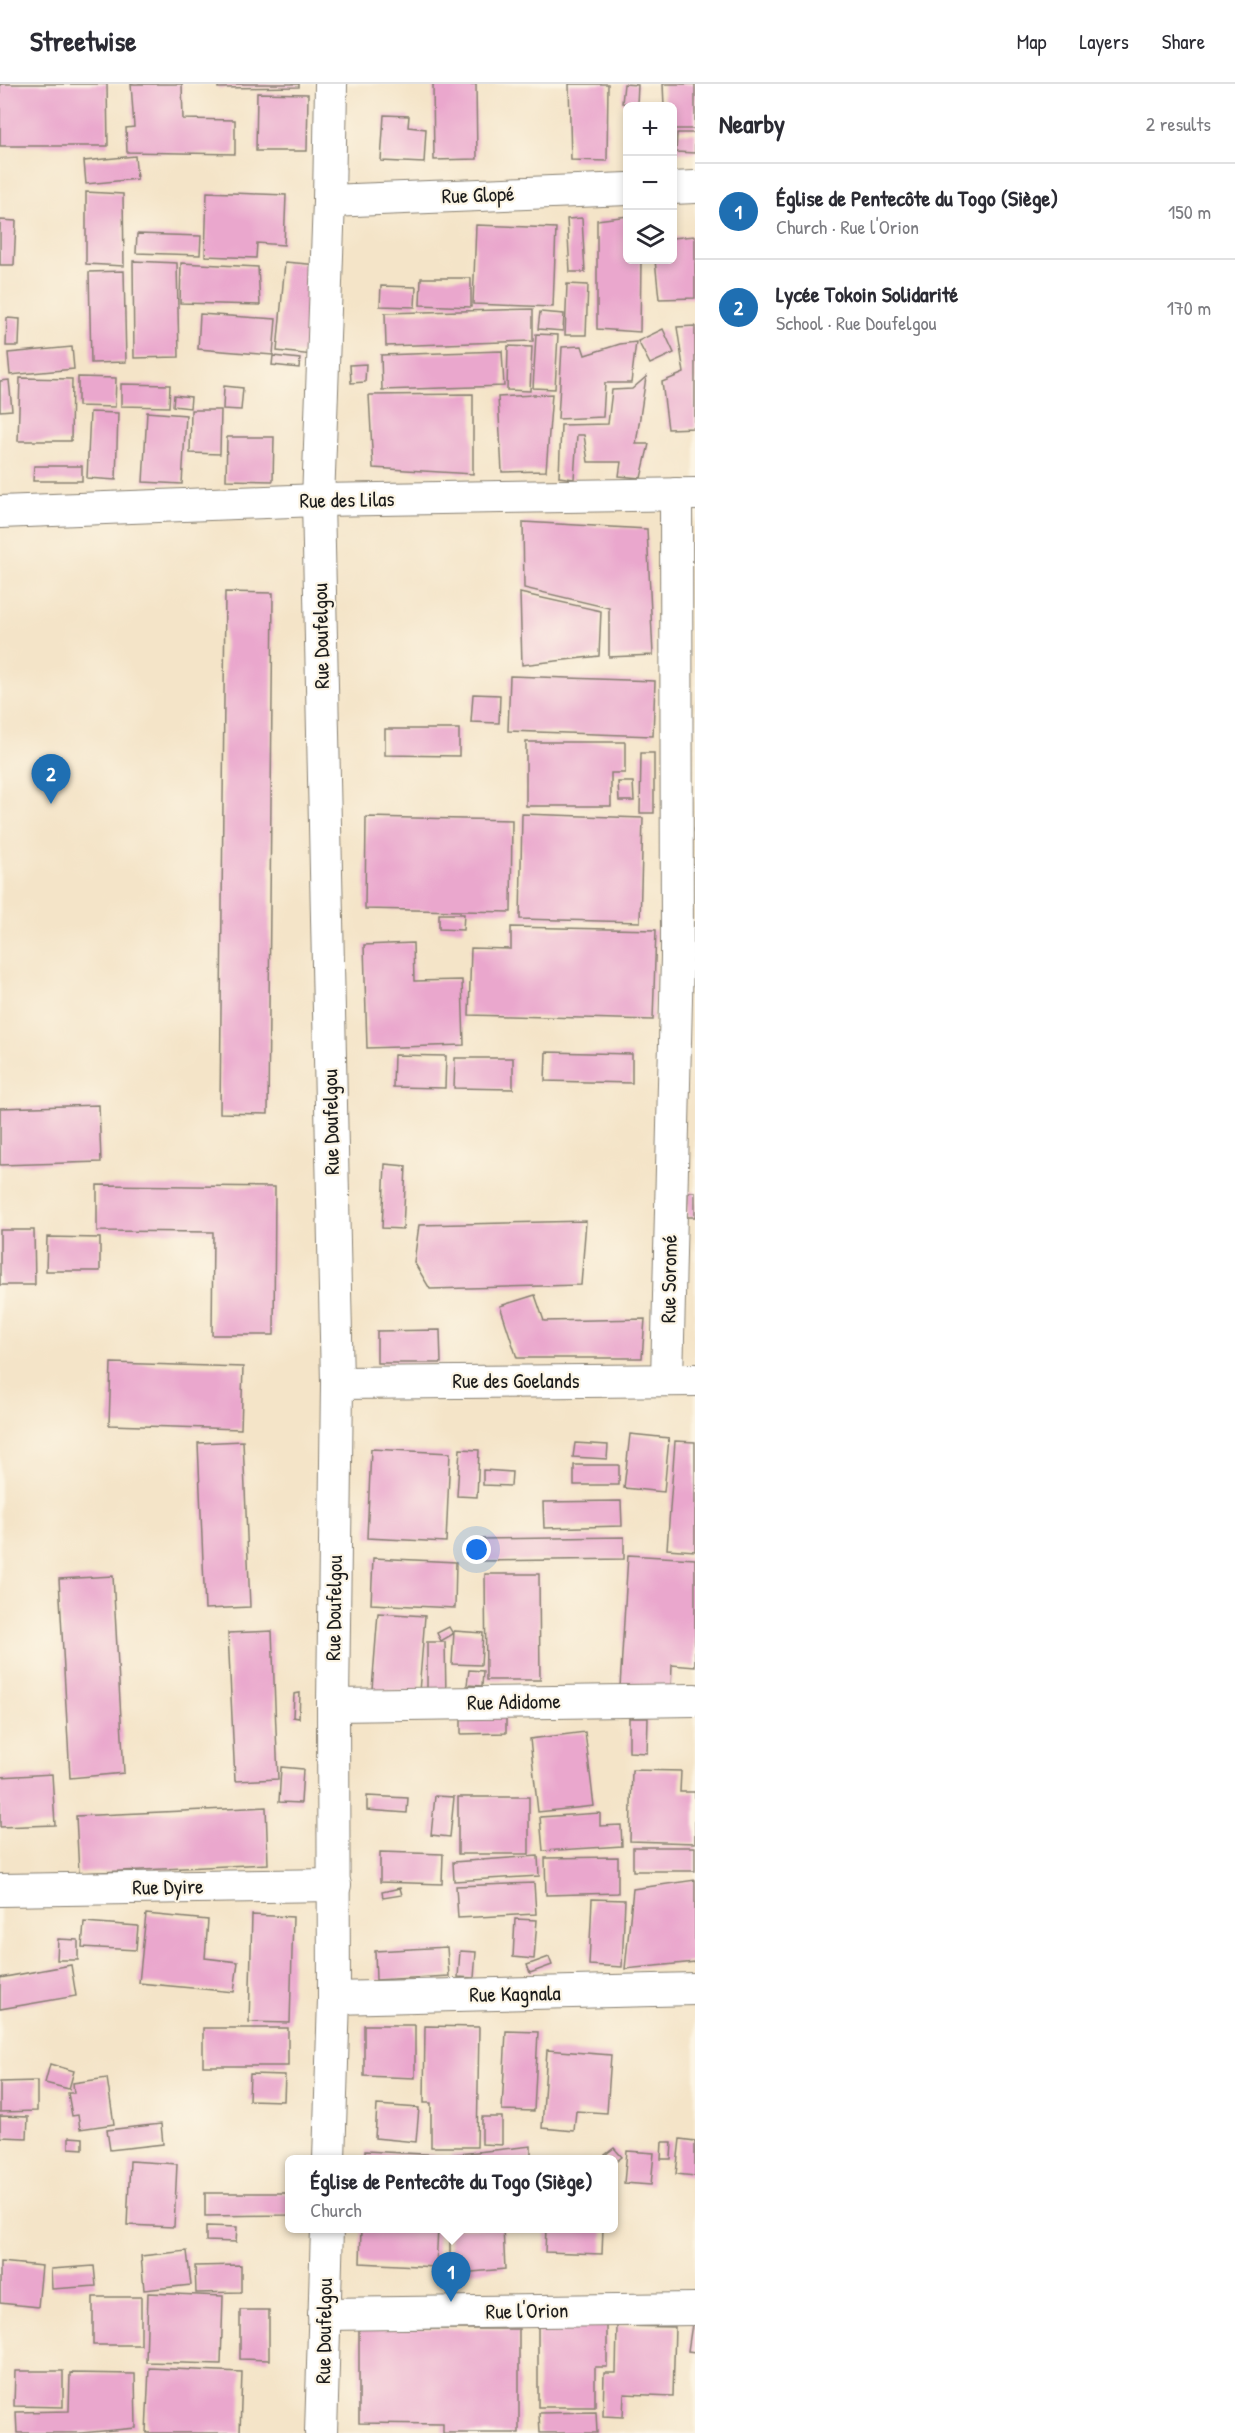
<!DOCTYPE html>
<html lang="en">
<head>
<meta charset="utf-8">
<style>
	body { margin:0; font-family:"Patrick Hand",sans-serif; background:#f7f7f7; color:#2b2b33 }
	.controls { position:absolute; right:18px; top:18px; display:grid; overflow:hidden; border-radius:9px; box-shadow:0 3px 9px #0003 }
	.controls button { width:54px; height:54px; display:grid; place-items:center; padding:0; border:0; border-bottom:2px solid #e1e1e2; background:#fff; color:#2b2b33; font:30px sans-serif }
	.you { position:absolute; left:477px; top:1466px; width:21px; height:21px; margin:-15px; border:4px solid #fff; border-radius:50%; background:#1a73e8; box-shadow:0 0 0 9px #1a73e833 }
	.badge { display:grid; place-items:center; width:39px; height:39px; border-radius:50%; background:#1f6fb2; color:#fff; font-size:20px; font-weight:700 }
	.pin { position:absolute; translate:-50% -50px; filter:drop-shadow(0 2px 3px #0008) }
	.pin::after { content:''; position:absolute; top:32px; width:21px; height:18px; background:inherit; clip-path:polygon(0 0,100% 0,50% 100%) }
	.popup { position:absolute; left:285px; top:2071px; width:333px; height:78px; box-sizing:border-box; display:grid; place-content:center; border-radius:9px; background:#fff; filter:drop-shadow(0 2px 4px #0005); font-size:20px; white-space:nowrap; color:#7c7c81 }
	.popup b { font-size:22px; color:#2b2b33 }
	.popup::after { content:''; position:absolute; left:50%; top:100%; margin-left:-12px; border:12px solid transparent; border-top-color:#fff }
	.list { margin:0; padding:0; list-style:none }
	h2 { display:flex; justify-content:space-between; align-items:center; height:78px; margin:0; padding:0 24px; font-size:26px }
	h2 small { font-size:20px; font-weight:400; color:#7c7c81 }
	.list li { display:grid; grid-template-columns:39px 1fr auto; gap:18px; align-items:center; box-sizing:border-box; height:96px; padding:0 24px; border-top:2px solid #e1e1e2 }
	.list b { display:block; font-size:22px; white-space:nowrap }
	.list p { margin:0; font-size:20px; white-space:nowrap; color:#7c7c81 }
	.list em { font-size:20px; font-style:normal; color:#7c7c81 }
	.icon { flex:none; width:33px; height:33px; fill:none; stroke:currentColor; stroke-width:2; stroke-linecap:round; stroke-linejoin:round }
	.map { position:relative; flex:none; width:695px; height:2349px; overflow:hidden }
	header { display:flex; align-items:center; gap:36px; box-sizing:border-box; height:84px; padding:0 30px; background:#fff; border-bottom:2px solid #e1e1e2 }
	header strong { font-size:28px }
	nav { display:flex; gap:33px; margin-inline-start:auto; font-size:21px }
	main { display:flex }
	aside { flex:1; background:#fff }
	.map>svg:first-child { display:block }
</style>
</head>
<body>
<header>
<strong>Streetwise</strong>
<nav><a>Map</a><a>Layers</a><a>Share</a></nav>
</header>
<main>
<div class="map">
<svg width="695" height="2349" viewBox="0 0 695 2349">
	<rect width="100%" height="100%" fill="#fcf5e5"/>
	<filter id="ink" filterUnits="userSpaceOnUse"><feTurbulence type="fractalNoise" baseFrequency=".0167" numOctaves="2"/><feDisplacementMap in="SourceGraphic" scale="12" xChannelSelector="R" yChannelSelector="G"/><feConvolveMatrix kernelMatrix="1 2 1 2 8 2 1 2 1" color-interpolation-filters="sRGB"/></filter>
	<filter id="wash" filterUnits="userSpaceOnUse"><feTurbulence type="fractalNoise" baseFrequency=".008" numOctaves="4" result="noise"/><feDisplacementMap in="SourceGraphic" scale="24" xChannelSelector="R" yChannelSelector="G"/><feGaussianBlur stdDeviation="1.35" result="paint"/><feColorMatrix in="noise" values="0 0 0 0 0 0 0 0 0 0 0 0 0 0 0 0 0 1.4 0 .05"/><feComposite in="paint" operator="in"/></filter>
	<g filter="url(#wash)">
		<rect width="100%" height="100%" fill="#f4e4c8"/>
		<g id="blocks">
			<g fill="#eaa7cd">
				<polygon points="0,0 107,0 108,62 0,62"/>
				<polygon points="131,0 182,0 183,35 235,36 235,70 127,68 126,44 134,43"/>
				<polygon points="218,0 299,0 299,3 218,4"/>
				<polygon points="433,0 476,0 477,75 434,76"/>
				<polygon points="569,0 608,0 607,77 571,76"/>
				<polygon points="624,0 638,1 637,20 622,19"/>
				<polygon points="663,0 695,0 695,45 672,45 672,22 664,22"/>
				<polygon points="257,9 308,10 307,67 256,67"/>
				<polygon points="384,31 409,32 408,43 426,45 424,79 381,77"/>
				<polygon points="677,49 695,49 695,69 676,68"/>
				<polygon points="135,72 137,95 86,100 84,77"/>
				<polygon points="86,108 123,110 124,182 86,180"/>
				<polygon points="207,108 286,111 284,161 257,159 256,174 205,172"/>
				<polygon points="628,132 628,176 641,176 640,248 597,245 597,136"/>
				<polygon points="582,134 585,188 570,188 567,135"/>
				<polygon points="0,136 16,137 14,181 0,181"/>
				<polygon points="476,141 556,144 553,223 473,220"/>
				<polygon points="137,150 201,152 200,171 136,169"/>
				<polygon points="695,152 695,214 659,215 655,176 672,176 672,154"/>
				<polygon points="133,177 177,179 179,273 134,274"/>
				<polygon points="285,178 319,181 313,271 277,267"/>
				<polygon points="181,179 258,183 260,221 180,219"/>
				<polygon points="124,187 126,278 91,279 89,188"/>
				<polygon points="421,194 471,194 471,223 420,221"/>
				<polygon points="567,200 588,201 586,251 565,251"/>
				<polygon points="381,202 416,203 415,223 380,222"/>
				<polygon points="533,225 533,257 386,262 385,229"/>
				<polygon points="540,228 564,230 563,247 538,245"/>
				<polygon points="200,230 276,235 273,271 198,265"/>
				<polygon points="7,234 20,235 19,262 6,262"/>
				<polygon points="695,242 695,344 668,345 662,298 684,289 677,243"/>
				<polygon points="663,245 674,269 650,280 638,257"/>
				<polygon points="536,250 558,251 555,305 533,304"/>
				<polygon points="636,258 631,299 605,299 603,333 558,335 562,263 582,262 585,271 620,260"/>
				<polygon points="508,262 532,263 530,307 507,306"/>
				<polygon points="72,263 74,285 10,291 8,269"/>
				<polygon points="502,267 504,302 382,306 381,271"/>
				<polygon points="273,272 300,275 299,284 272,281"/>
				<polygon points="366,280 365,298 351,299 350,281"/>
				<polygon points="78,293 116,294 115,323 78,322"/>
				<polygon points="646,293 636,360 649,360 641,394 619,392 621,378 588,378 584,351 577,351 574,395 559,393 561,341 608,340 612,306 632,305"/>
				<polygon points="20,294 72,295 71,357 18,357"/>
				<polygon points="9,296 12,326 0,327 0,297"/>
				<polygon points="121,300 170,301 169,323 121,322"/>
				<polygon points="224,302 243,304 241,326 223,325"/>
				<polygon points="473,310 473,390 373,384 369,311"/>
				<polygon points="552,310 546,387 502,388 498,313"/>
				<polygon points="174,311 191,313 190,324 173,322"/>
				<polygon points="191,326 221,326 220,370 190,369"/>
				<polygon points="90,328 118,329 116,396 87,394"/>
				<polygon points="147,328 186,331 182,400 143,398"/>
				<polygon points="227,353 274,353 273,397 226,396"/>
				<polygon points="34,382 82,382 82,397 33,397"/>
				<polygon points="523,438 647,445 653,571 609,573 609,524 524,504"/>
				<polygon points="225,508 273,509 268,1030 220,1029"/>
				<polygon points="520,509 601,527 599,572 522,581"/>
				<polygon points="510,592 655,597 653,652 508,647"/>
				<polygon points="473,610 500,611 499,639 471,638"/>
				<polygon points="385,645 459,645 459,672 385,671"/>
				<polygon points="526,658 625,658 625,689 611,689 611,722 526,722"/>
				<polygon points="641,669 654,669 654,729 640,729"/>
				<polygon points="618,698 633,698 634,717 619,717"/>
				<polygon points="522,730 643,734 640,838 520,835"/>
				<polygon points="366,733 512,736 511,828 365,825"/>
				<polygon points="439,830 464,830 463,846 439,845"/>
				<polygon points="511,843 656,846 653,936 469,931 471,864 511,865"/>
				<polygon points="413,859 414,897 462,896 464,961 367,964 364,861"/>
				<polygon points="546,968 632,970 632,999 545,997"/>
				<polygon points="394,971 446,972 445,1004 393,1003"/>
				<polygon points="455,974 513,974 513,1005 454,1004"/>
				<polygon points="99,1021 101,1078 0,1081 0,1024"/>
				<polygon points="385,1080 406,1082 403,1145 382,1144"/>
				<polygon points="97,1101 275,1103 274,1251 212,1251 213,1148 97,1147"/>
				<polygon points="688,1108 695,1108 695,1133 687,1133"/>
				<polygon points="586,1137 581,1201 430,1205 414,1178 419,1141"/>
				<polygon points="0,1146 34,1146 35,1201 0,1201"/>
				<polygon points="47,1153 100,1154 100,1187 46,1187"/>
				<polygon points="535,1211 544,1237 645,1235 642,1274 517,1274 500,1222"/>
				<polygon points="440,1246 441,1279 377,1279 377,1247"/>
				<polygon points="111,1279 243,1283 241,1345 109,1341"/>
				<polygon points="630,1350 669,1354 664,1408 624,1404"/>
				<polygon points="243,1357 250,1523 205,1525 198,1359"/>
				<polygon points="675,1357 695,1358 695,1467 667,1465"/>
				<polygon points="575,1359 608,1361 607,1375 573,1373"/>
				<polygon points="371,1365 450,1369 446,1458 367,1454"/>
				<polygon points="460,1365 479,1366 477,1413 457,1412"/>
				<rect x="574" y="1381" width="45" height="20"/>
				<polygon points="483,1386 512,1388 511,1402 483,1401"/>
				<polygon points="621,1417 622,1442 544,1444 543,1418"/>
				<polygon points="624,1453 624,1475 480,1477 480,1455"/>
				<polygon points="628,1471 695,1475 695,1583 672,1581 671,1606 620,1603"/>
				<polygon points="373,1474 456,1478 455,1524 371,1520"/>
				<polygon points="485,1490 539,1490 540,1596 486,1596"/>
				<polygon points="113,1492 124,1689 70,1694 59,1495"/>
				<polygon points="378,1529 425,1532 419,1608 372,1605"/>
				<polygon points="449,1543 453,1550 441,1557 437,1549"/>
				<polygon points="272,1547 278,1695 235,1697 228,1549"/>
				<polygon points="454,1547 483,1549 481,1581 452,1580"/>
				<polygon points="427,1558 445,1558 446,1612 427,1612"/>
				<polygon points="469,1586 483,1587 482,1602 467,1601"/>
				<polygon points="300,1609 299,1634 293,1633 294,1610"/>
				<polygon points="506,1630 506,1649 461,1650 461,1631"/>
				<polygon points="629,1634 648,1634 647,1669 629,1668"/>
				<polygon points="585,1648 594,1722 538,1728 530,1655"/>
				<polygon points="281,1683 303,1685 301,1719 279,1718"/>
				<polygon points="632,1686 681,1687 680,1708 695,1708 695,1759 630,1757"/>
				<polygon points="52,1690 55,1741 0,1743 0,1693"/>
				<polygon points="367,1712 408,1714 407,1729 367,1726"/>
				<polygon points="435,1712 454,1713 450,1753 431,1751"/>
				<rect x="458" y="1713" width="71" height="57"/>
				<polygon points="266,1723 268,1780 79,1789 76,1732"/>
				<polygon points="600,1729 600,1742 621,1741 622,1762 543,1767 540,1733"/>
				<rect x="633" y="1763" width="62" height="24"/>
				<polygon points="380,1768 443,1770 442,1800 380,1798"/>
				<polygon points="538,1772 539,1792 454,1797 453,1778"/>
				<polygon points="618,1773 618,1809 546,1811 545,1774"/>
				<polygon points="695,1796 695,1878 625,1885 633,1805"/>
				<polygon points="534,1799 536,1830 458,1834 456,1802"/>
				<polygon points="400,1804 402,1811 383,1814 382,1808"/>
				<polygon points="592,1815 625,1816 622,1883 589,1881"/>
				<polygon points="146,1830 208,1836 205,1874 238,1878 234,1908 139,1899"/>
				<polygon points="252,1831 293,1833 290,1939 249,1938"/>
				<polygon points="515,1835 537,1836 534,1875 513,1873"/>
				<polygon points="84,1838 138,1842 136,1866 82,1863"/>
				<polygon points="58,1855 78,1856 78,1876 57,1876"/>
				<polygon points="447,1863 449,1892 376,1896 375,1867"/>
				<polygon points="460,1867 476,1868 474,1894 458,1893"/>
				<polygon points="549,1873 552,1881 530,1889 527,1881"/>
				<polygon points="71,1881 76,1912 0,1925 0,1894"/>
				<polygon points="364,1941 415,1941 415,1994 364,1992"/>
				<polygon points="425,1942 479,1943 477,2063 431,2063 431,2019 424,2019"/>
				<rect x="203" y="1944" width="85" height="38"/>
				<polygon points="506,1947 538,1948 534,2027 502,2026"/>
				<polygon points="547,1966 611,1971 607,2029 576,2027 574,2047 542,2044"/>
				<polygon points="50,1980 74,1987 69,2005 45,1999"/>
				<polygon points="250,1990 285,1991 284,2017 249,2016"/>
				<polygon points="107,1994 114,2040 80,2045 78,2031 72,2032 68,2009 74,2009 73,1999"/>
				<polygon points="37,1997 37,2027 0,2028 0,1998"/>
				<polygon points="377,2021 419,2024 416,2058 375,2054"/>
				<polygon points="0,2032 28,2033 27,2054 0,2053"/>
				<polygon points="482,2033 502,2033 502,2061 482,2060"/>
				<polygon points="161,2040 163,2060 110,2066 107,2046"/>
				<polygon points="69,2053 83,2054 83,2065 69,2064"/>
				<polygon points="680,2055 695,2057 695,2092 676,2090"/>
				<polygon points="662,2058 672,2058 671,2075 661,2075"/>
				<polygon points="531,2062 531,2076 451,2076 451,2071"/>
				<polygon points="614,2064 622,2073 613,2080 613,2076 609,2076 605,2071"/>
				<polygon points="365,2067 442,2071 442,2076 365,2076"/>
				<polygon points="627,2067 654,2069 651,2101 624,2099"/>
				<polygon points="130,2077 177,2080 174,2143 127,2141"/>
				<polygon points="205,2109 289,2109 289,2131 205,2132"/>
				<polygon points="206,2142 237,2143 236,2158 206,2157"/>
				<polygon points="361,2144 438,2144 436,2183 360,2179"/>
				<polygon points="450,2144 503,2144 505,2185 450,2190"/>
				<polygon points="546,2144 603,2144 602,2170 545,2168"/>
				<polygon points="187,2167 191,2201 144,2206 141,2172"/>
				<polygon points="0,2178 42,2182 38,2223 0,2219"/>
				<polygon points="241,2181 241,2208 196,2209 195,2182"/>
				<polygon points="94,2182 96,2202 52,2205 51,2185"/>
				<polygon points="148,2209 223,2212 221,2280 146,2278"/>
				<rect x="93" y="2213" width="48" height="48"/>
				<polygon points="240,2226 269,2226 269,2276 240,2275"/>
				<polygon points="538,2231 607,2231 607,2283 595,2283 595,2323 538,2323"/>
				<polygon points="693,2233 695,2233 695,2268 688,2267"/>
				<polygon points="617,2242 675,2243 673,2312 624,2310 623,2333 603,2332 604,2289 616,2289"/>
				<polygon points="359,2245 519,2245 519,2349 443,2349 443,2340 359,2339"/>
				<polygon points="149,2284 242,2288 240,2349 146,2349"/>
				<polygon points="15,2287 63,2287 63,2323 14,2322"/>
				<polygon points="70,2289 135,2290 136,2344 81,2349 17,2349 16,2328 69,2327"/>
				<polygon points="596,2328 597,2349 540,2349 539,2329"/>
			</g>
		</g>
	</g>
	<g filter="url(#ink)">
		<use href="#blocks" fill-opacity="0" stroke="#888072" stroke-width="1.5"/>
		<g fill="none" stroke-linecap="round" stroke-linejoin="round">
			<g stroke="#888072" stroke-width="34">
				<g id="street">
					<polyline points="672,104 695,103"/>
					<polyline points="329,117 628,105"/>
					<polyline points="0,428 318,416 695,410"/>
					<polyline points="667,1296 677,873 676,410"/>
					<polyline points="337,1299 695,1296"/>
					<polyline points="333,1621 695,1616"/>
					<polyline points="0,1806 335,1801"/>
					<polyline points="334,1914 695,1905"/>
					<polyline points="329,2076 334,1914 333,1621 337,1299 318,416 329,117 331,0"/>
					<polyline points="324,2230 695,2225"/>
					<polyline points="321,2349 327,2144"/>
				</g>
			</g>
			<use href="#street" stroke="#fff" stroke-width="32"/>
		</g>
	</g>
	<g text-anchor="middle" stroke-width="4.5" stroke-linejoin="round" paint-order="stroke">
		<g font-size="21" fill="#1c1c1c" stroke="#fcf5e5">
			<text transform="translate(478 111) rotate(-2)" y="7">Rue Glopé</text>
			<text transform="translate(347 416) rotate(-1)" y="7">Rue des Lilas</text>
			<text transform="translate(321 552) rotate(-91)" y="7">Rue Doufelgou</text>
			<text transform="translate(331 1038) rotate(-91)" y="7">Rue Doufelgou</text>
			<text transform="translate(669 1195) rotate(-89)" y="7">Rue Soromé</text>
			<text x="516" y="1304">Rue des Goelands</text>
			<text transform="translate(334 1524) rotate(-89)" y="7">Rue Doufelgou</text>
			<text transform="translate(514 1618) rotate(-1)" y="7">Rue Adidome</text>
			<text transform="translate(168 1803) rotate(-1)" y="7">Rue Dyire</text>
			<text transform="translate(515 1910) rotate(-1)" y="7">Rue Kagnala</text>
			<text transform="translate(527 2227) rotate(-1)" y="7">Rue l'Orion</text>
			<text transform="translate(324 2247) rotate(-89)" y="7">Rue Doufelgou</text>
		</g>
	</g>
</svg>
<div class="controls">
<button>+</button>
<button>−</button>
<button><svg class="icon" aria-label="layers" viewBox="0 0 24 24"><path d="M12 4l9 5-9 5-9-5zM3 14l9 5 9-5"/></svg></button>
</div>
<div class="you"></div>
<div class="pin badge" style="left:451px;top:2218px">1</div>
<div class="popup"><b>Église de Pentecôte du Togo (Siège)</b>Church</div>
<div class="pin badge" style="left:51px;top:720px">2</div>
</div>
<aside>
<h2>Nearby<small>2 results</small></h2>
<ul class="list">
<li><span class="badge">1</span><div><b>Église de Pentecôte du Togo (Siège)</b><p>Church · Rue l'Orion</p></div><em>150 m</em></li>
<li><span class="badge">2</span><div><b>Lycée Tokoin Solidarité</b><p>School · Rue Doufelgou</p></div><em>170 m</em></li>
</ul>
</aside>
</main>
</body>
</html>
